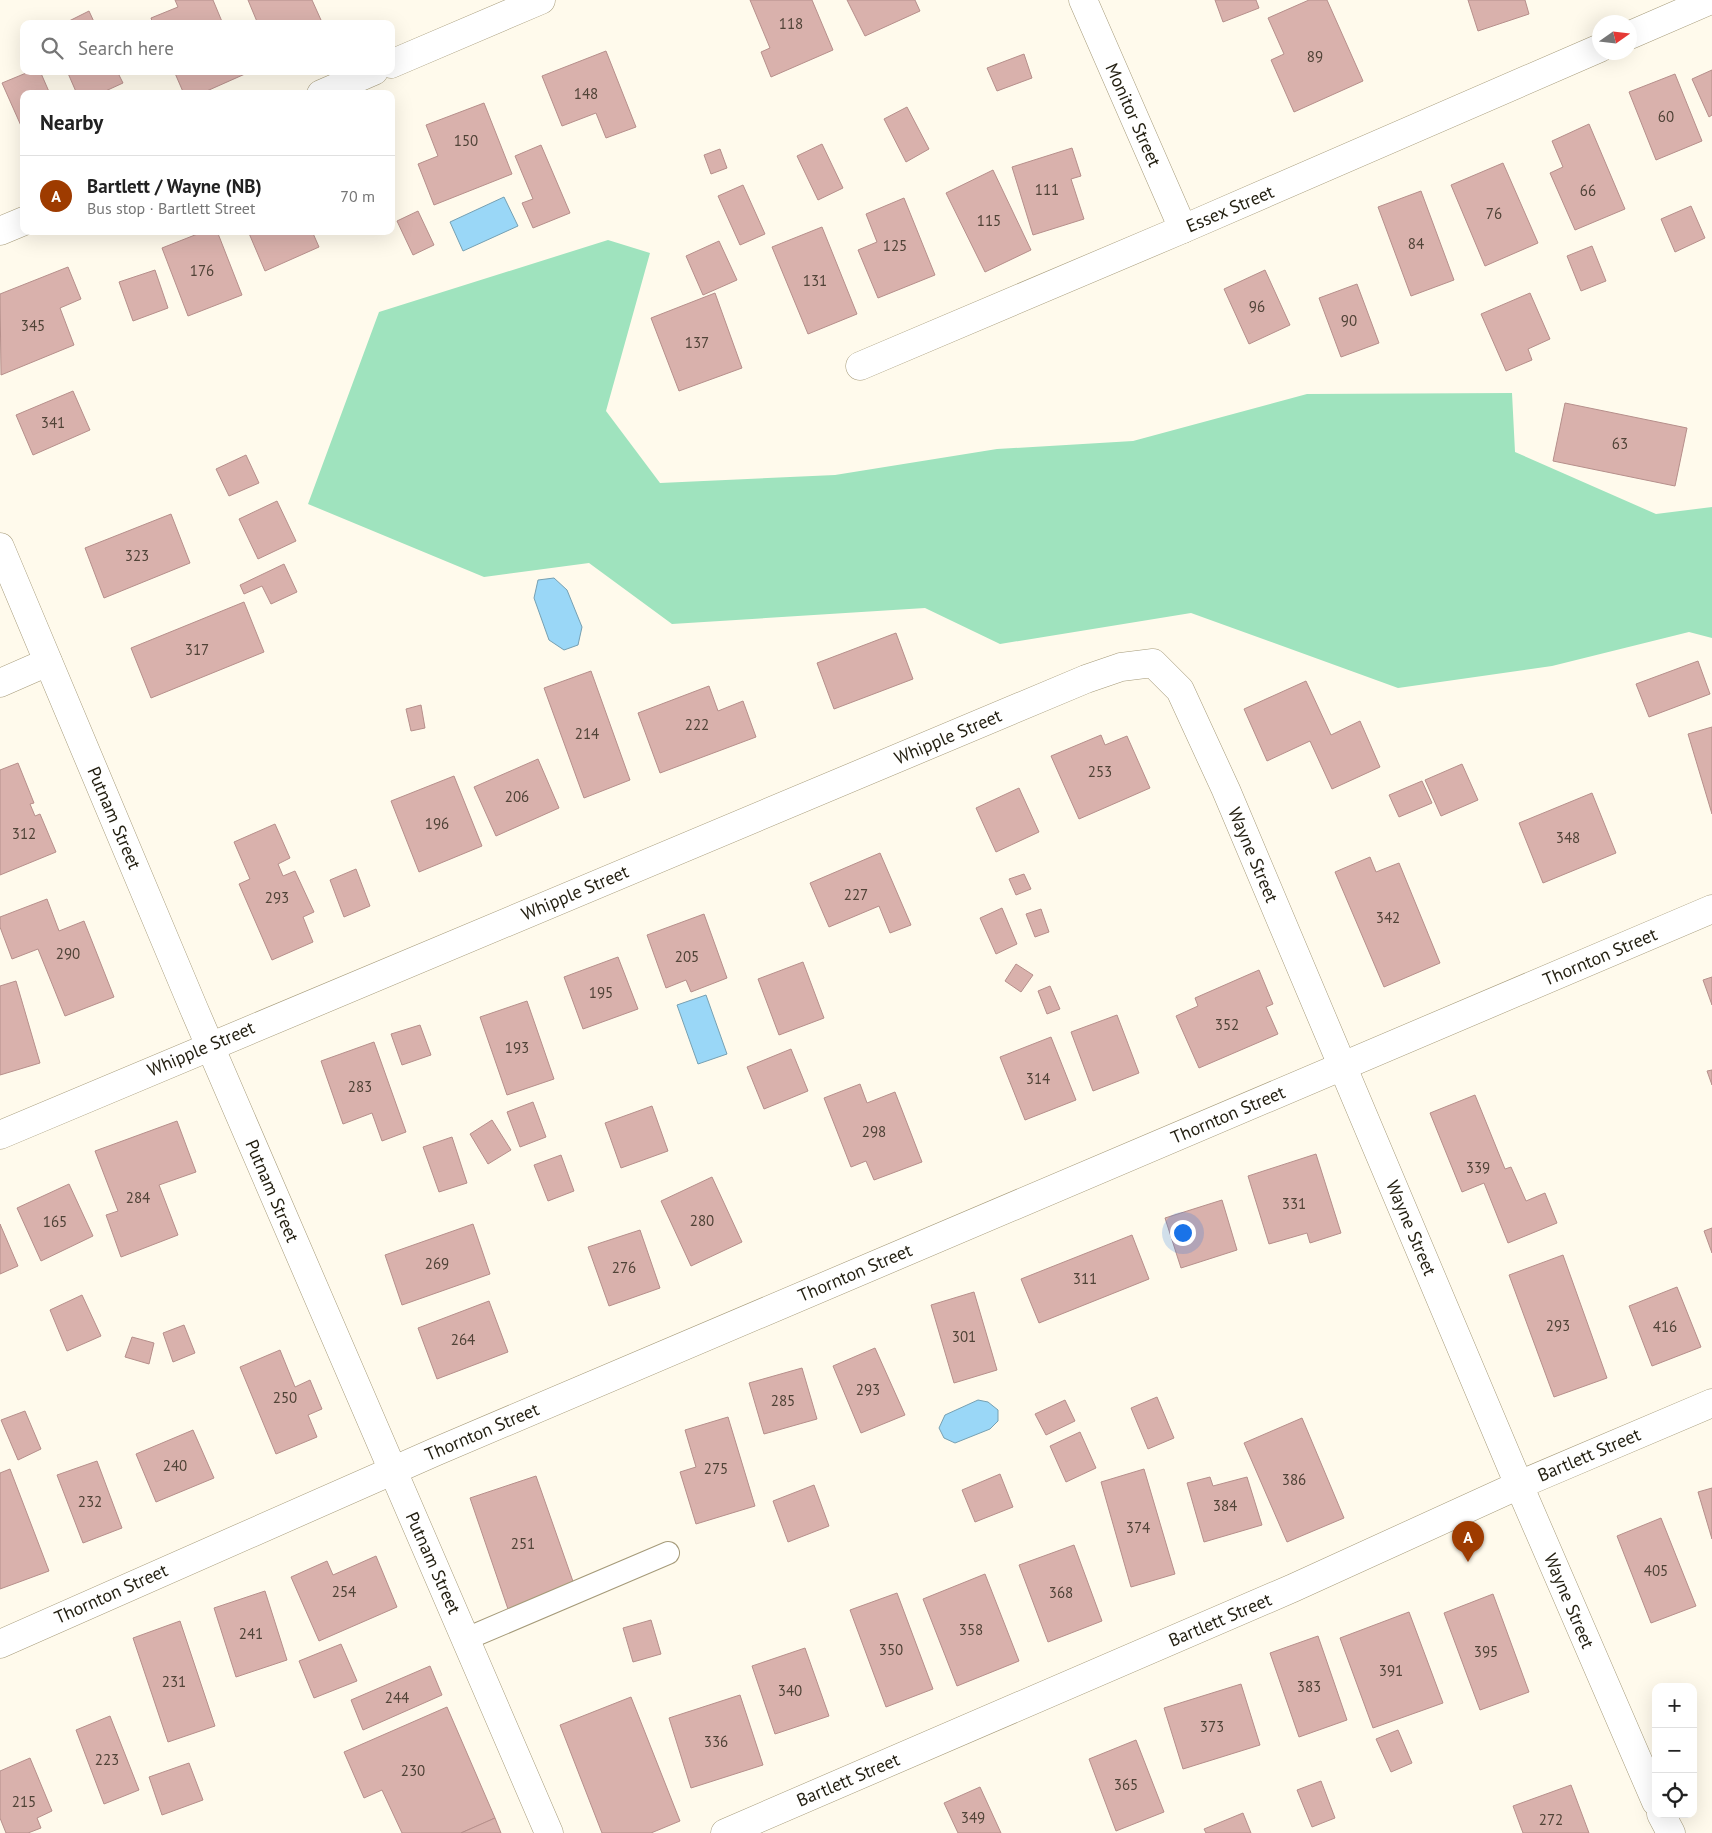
<!DOCTYPE html>
<html lang="en">
<head>
<meta charset="utf-8">
<style>
	body { margin:0; font-family:"PT Sans",sans-serif; background:#f6f6f6; color:#222 }
	.controls { position:absolute; right:15px; bottom:15px; display:grid; overflow:hidden; border-radius:10px; box-shadow:0 5px 20px #0002 }
	.controls button { width:45px; height:45px; display:grid; place-items:center; padding:0; border:0; border-bottom:1px solid #e0e0e0; background:#fff; color:#222; font:25px sans-serif }
	.compass { position:absolute; left:1592px; top:15px; width:45px; height:45px; border-radius:50%; background:#fff; box-shadow:0 5px 20px #0002; rotate:76deg }
	.you { position:absolute; left:1182px; top:1232px; width:18px; height:18px; margin:-12px; border:4px solid #fff; border-radius:50%; background:#1a73e8; box-shadow:0 0 0 8px #1a73e833 }
	.badge { display:grid; place-items:center; width:32px; height:32px; border-radius:50%; background:#9e3b00; color:#fff; font-size:16px; font-weight:700 }
	.pin { position:absolute; translate:-50% -41px; filter:drop-shadow(0 1px 2px #0008) }
	.pin::after { content:''; position:absolute; top:26px; width:18px; height:15px; background:inherit; clip-path:polygon(0 0,100% 0,50% 100%) }
	.list { margin:0; padding:0; list-style:none }
	h2 { display:flex; justify-content:space-between; align-items:center; height:65px; margin:0; padding:0 20px; font-size:21px }
	h2 small { font-size:16px; font-weight:400; color:#767676 }
	.list li { display:grid; grid-template-columns:32px 1fr auto; gap:15px; align-items:center; box-sizing:border-box; height:80px; padding:0 20px; border-top:1px solid #e0e0e0 }
	.list b { display:block; font-size:19px; white-space:nowrap }
	.list p { margin:0; font-size:16px; white-space:nowrap; color:#767676 }
	.list em { font-size:16px; font-style:normal; color:#767676 }
	.icon { flex:none; width:28px; height:28px; fill:none; stroke:currentColor; stroke-width:2; stroke-linecap:round; stroke-linejoin:round }
	.map { position:relative; flex:none; width:1712px; height:1833px; overflow:hidden }
	.search { position:absolute; background:#fff; box-shadow:0 5px 20px #0002; left:20px; top:20px; width:375px; height:55px; display:flex; align-items:center; gap:12px; box-sizing:border-box; padding:0 18px; border-radius:10px; color:#767676; font-size:19px }
	.panel { position:absolute; background:#fff; box-shadow:0 5px 20px #0002; left:20px; top:90px; width:375px; height:145px; border-radius:10px }
	.map>svg:first-child { display:block }
</style>
</head>
<body>
<div class="map">
<svg width="1712" height="1833" viewBox="0 0 1712 1833">
	<rect width="100%" height="100%" fill="#fffaec"/>
	<polygon fill="#9fe3be" points="608,240 650,253 606,411 660,483 835,475 997,449 1133,441 1307,394 1512,393 1515,452 1656,514 1712,507 1712,638 1689,632 1552,666 1398,688 1191,613 1000,644 925,608 672,624 589,563 484,577 308,504 379,312"/>
	<g fill="#9ad7f7" stroke="#76a0b2">
		<polygon points="504,197 518,226 463,251 450,222"/>
		<polygon points="554,578 567,590 582,627 578,645 564,650 549,640 534,598 538,580"/>
		<polygon points="706,995 727,1054 698,1064 677,1005"/>
		<polygon points="978,1400 988,1402 998,1410 998,1421 990,1429 955,1443 944,1438 939,1428 945,1415"/>
	</g>
	<g fill="#d9b1ac" stroke="#b68f8b">
		<polygon points="175,0 213,0 223,24 153,24 151,18 178,7"/>
		<polygon points="248,0 312,0 321,20 312,24 258,24"/>
		<polygon points="750,0 812,0 833,50 771,77 761,52 770,48"/>
		<polygon points="847,0 915,0 920,11 865,36"/>
		<polygon points="1215,0 1256,0 1259,8 1223,22"/>
		<polygon points="1309,0 1327,0 1363,81 1294,112 1271,60 1284,54 1268,18"/>
		<polygon points="1468,0 1525,0 1529,14 1478,31"/>
		<polygon points="89,11 95,24 63,24"/>
		<polygon points="606,51 636,127 606,138 596,113 562,126 542,76"/>
		<polygon points="1024,54 1032,78 997,91 987,68"/>
		<polygon points="1712,70 1712,115 1709,117 1692,79"/>
		<polygon points="31,71 40,71 50,94 24,94 24,127 22,128 2,83"/>
		<polygon points="67,71 117,71 123,83 99,94 77,94"/>
		<polygon points="174,71 244,71 245,74 200,94 184,94"/>
		<polygon points="1675,74 1702,141 1656,160 1629,92"/>
		<polygon points="484,103 512,174 434,205 418,164 438,156 426,125"/>
		<polygon points="907,107 929,149 906,162 884,119"/>
		<polygon points="1589,124 1625,209 1575,230 1550,173 1563,167 1552,141"/>
		<polygon points="822,144 843,188 818,200 797,156"/>
		<polygon points="541,145 570,213 533,228 522,203 533,199 515,156"/>
		<polygon points="1072,148 1081,176 1071,179 1084,219 1033,235 1012,167"/>
		<polygon points="720,149 727,168 711,174 704,155"/>
		<polygon points="1503,163 1538,243 1485,266 1451,185"/>
		<polygon points="993,170 1031,250 985,272 946,193"/>
		<polygon points="743,185 765,234 740,245 718,196"/>
		<polygon points="1421,191 1454,280 1411,296 1378,207"/>
		<polygon points="904,198 935,275 878,298 858,250 877,242 866,214"/>
		<polygon points="1691,206 1705,238 1675,252 1661,219"/>
		<polygon points="418,211 434,245 413,255 397,221"/>
		<polygon points="822,227 857,314 808,334 772,247"/>
		<polygon points="205,231 217,231 242,295 188,316 162,248"/>
		<polygon points="248,231 312,231 319,247 265,271"/>
		<polygon points="719,241 737,280 703,295 686,256"/>
		<polygon points="1592,246 1606,281 1581,291 1567,256"/>
		<polygon points="68,267 81,299 60,308 74,345 1,375 0,294"/>
		<polygon points="155,270 168,308 133,321 119,282"/>
		<polygon points="1265,270 1290,325 1249,344 1224,289"/>
		<polygon points="1357,284 1379,343 1341,357 1319,298"/>
		<polygon points="715,293 742,368 679,391 651,318"/>
		<polygon points="1530,293 1550,339 1528,349 1532,360 1506,371 1481,314"/>
		<polygon points="73,391 90,430 33,455 16,415"/>
		<polygon points="1565,403 1687,428 1675,486 1553,461"/>
		<polygon points="246,455 259,483 229,496 216,469"/>
		<polygon points="277,501 296,541 258,559 239,519"/>
		<polygon points="171,514 190,563 104,598 85,548"/>
		<polygon points="284,564 297,592 271,604 262,586 244,594 240,585"/>
		<polygon points="244,602 264,652 151,698 131,648"/>
		<polygon points="896,633 913,679 834,709 817,663"/>
		<polygon points="1698,661 1710,694 1649,717 1636,684"/>
		<polygon points="591,671 630,780 584,798 544,688"/>
		<polygon points="1306,681 1331,735 1360,721 1380,767 1332,789 1310,741 1267,761 1244,709"/>
		<polygon points="709,686 718,711 743,701 756,737 660,773 638,713"/>
		<polygon points="421,705 425,728 411,731 406,709"/>
		<polygon points="1712,727 1712,814 1688,734"/>
		<polygon points="1101,735 1105,745 1127,736 1150,788 1079,819 1051,756"/>
		<polygon points="538,759 559,808 496,836 474,787"/>
		<polygon points="18,763 34,803 30,804 35,816 40,814 56,852 0,875 0,770"/>
		<polygon points="1462,764 1478,800 1441,816 1425,780"/>
		<polygon points="454,776 482,846 419,872 391,801"/>
		<polygon points="1422,781 1432,803 1399,817 1389,795"/>
		<polygon points="1019,788 1039,832 996,852 976,808"/>
		<polygon points="1592,793 1616,853 1543,883 1519,823"/>
		<polygon points="275,824 290,858 278,864 283,876 295,871 314,912 303,917 313,942 272,960 239,884 250,879 234,842"/>
		<polygon points="880,853 911,925 890,933 879,906 829,927 810,883"/>
		<polygon points="1370,857 1376,872 1399,863 1440,963 1384,987 1335,872"/>
		<polygon points="356,869 370,906 344,917 330,880"/>
		<polygon points="1024,874 1031,889 1016,895 1009,879"/>
		<polygon points="47,899 59,931 84,921 114,997 65,1016 38,949 12,959 0,927 0,917"/>
		<polygon points="1002,908 1017,944 996,954 980,918"/>
		<polygon points="1041,909 1049,932 1035,937 1026,914"/>
		<polygon points="704,914 727,978 691,992 686,980 666,988 647,935"/>
		<polygon points="618,957 638,1009 583,1029 564,977"/>
		<polygon points="803,962 824,1018 779,1035 758,979"/>
		<polygon points="1016,964 1033,975 1021,992 1005,981"/>
		<polygon points="1259,970 1273,1004 1266,1007 1278,1034 1199,1068 1176,1016 1198,1006 1195,998"/>
		<polygon points="1712,977 1712,1005 1703,980"/>
		<polygon points="16,981 40,1063 0,1075 0,986"/>
		<polygon points="1050,986 1060,1009 1047,1014 1038,991"/>
		<polygon points="527,1001 554,1079 507,1095 480,1017"/>
		<polygon points="1117,1015 1139,1073 1093,1091 1071,1032"/>
		<polygon points="420,1025 431,1055 402,1065 391,1034"/>
		<polygon points="1051,1037 1076,1100 1025,1120 1000,1057"/>
		<polygon points="374,1042 406,1132 382,1141 372,1113 343,1124 321,1061"/>
		<polygon points="791,1049 808,1091 764,1109 747,1067"/>
		<polygon points="1712,1070 1712,1085 1707,1071"/>
		<polygon points="860,1084 867,1103 895,1092 922,1162 874,1180 866,1161 851,1167 824,1098"/>
		<polygon points="1475,1095 1505,1169 1511,1167 1526,1201 1545,1193 1557,1223 1508,1243 1484,1183 1462,1192 1430,1113"/>
		<polygon points="533,1102 546,1137 520,1147 507,1112"/>
		<polygon points="652,1106 668,1151 621,1168 605,1123"/>
		<polygon points="492,1120 511,1150 488,1164 470,1134"/>
		<polygon points="177,1121 196,1172 159,1185 178,1235 121,1257 106,1215 118,1211 95,1151"/>
		<polygon points="452,1137 467,1183 439,1192 423,1147"/>
		<polygon points="1316,1154 1341,1233 1310,1243 1307,1233 1269,1244 1248,1176"/>
		<polygon points="561,1155 574,1191 548,1201 534,1165"/>
		<polygon points="712,1177 742,1242 691,1266 661,1201"/>
		<polygon points="69,1184 93,1236 41,1261 17,1208"/>
		<polygon points="1222,1200 1237,1250 1181,1268 1165,1218"/>
		<polygon points="0,1224 18,1266 0,1274"/>
		<polygon points="473,1224 490,1274 402,1305 385,1255"/>
		<polygon points="1712,1228 1712,1253 1704,1231"/>
		<polygon points="640,1230 660,1288 609,1306 588,1247"/>
		<polygon points="1132,1235 1149,1279 1039,1323 1021,1279"/>
		<polygon points="1563,1255 1607,1378 1554,1397 1509,1275"/>
		<polygon points="1677,1287 1701,1347 1652,1366 1629,1306"/>
		<polygon points="974,1292 997,1370 954,1383 931,1305"/>
		<polygon points="82,1295 101,1336 67,1351 50,1310"/>
		<polygon points="489,1301 508,1352 437,1379 418,1328"/>
		<polygon points="184,1325 195,1353 173,1362 163,1333"/>
		<polygon points="132,1337 154,1343 149,1364 125,1357"/>
		<polygon points="875,1348 905,1415 861,1433 833,1366"/>
		<polygon points="280,1350 295,1387 310,1380 322,1409 308,1415 317,1437 276,1454 240,1367"/>
		<polygon points="802,1368 817,1419 764,1434 749,1383"/>
		<polygon points="1157,1397 1174,1438 1148,1449 1131,1408"/>
		<polygon points="1065,1400 1075,1421 1046,1435 1035,1414"/>
		<polygon points="25,1411 41,1449 18,1460 1,1420"/>
		<polygon points="728,1417 755,1506 696,1524 680,1472 696,1467 685,1430"/>
		<polygon points="1302,1418 1344,1518 1287,1542 1244,1443"/>
		<polygon points="193,1430 214,1478 156,1502 136,1454"/>
		<polygon points="1080,1432 1096,1468 1066,1482 1050,1446"/>
		<polygon points="97,1461 122,1528 83,1543 57,1475"/>
		<polygon points="10,1469 49,1571 0,1589 0,1473"/>
		<polygon points="1144,1469 1175,1574 1131,1587 1101,1482"/>
		<polygon points="1000,1474 1013,1507 975,1522 962,1490"/>
		<polygon points="536,1476 576,1590 509,1612 470,1498"/>
		<polygon points="1210,1477 1213,1486 1247,1477 1262,1525 1204,1542 1187,1483"/>
		<polygon points="814,1485 829,1526 788,1542 773,1501"/>
		<polygon points="1712,1488 1712,1539 1698,1492"/>
		<polygon points="1661,1518 1696,1606 1651,1623 1617,1536"/>
		<polygon points="1074,1545 1102,1621 1048,1642 1019,1565"/>
		<polygon points="376,1556 397,1607 319,1641 291,1577 327,1561 333,1575"/>
		<polygon points="985,1574 1019,1661 957,1686 923,1599"/>
		<polygon points="265,1591 287,1660 236,1677 214,1608"/>
		<polygon points="897,1593 933,1689 886,1707 850,1610"/>
		<polygon points="1493,1594 1529,1692 1480,1710 1444,1613"/>
		<polygon points="1409,1612 1443,1703 1373,1728 1340,1638"/>
		<polygon points="651,1620 661,1654 633,1662 623,1628"/>
		<polygon points="180,1621 215,1726 168,1742 133,1638"/>
		<polygon points="1318,1636 1347,1720 1299,1737 1270,1653"/>
		<polygon points="341,1644 357,1681 314,1698 299,1661"/>
		<polygon points="805,1648 829,1716 775,1734 752,1666"/>
		<polygon points="430,1666 442,1695 363,1730 351,1700"/>
		<polygon points="1241,1684 1260,1745 1183,1769 1164,1708"/>
		<polygon points="740,1695 763,1765 691,1788 669,1718"/>
		<polygon points="631,1697 680,1821 651,1833 602,1833 560,1725"/>
		<polygon points="447,1707 495,1818 461,1833 402,1833 382,1790 364,1798 344,1752"/>
		<polygon points="110,1716 139,1790 104,1804 76,1730"/>
		<polygon points="1398,1730 1412,1763 1391,1772 1376,1739"/>
		<polygon points="1136,1740 1164,1812 1116,1831 1089,1759"/>
		<polygon points="30,1758 52,1811 37,1818 41,1828 28,1833 6,1833 0,1818 0,1771"/>
		<polygon points="189,1763 203,1800 162,1815 149,1777"/>
		<polygon points="1321,1781 1335,1818 1312,1827 1297,1790"/>
		<polygon points="1571,1785 1589,1833 1523,1833 1513,1806"/>
		<polygon points="980,1787 1001,1833 958,1833 944,1803"/>
		<polygon points="1243,1813 1251,1833 1206,1833 1204,1829"/>
		<polygon points="495,1818 501,1833 461,1833"/>
	</g>
	<g fill="none" stroke-linecap="round" stroke-linejoin="round">
		<g stroke="#a59a79" stroke-width="24">
			<polyline id="service" points="466,1639 668,1553"/>
		</g>
		<g stroke="#a59a79" stroke-width="29">
			<g id="minor">
				<polyline points="1083,0 1183,229"/>
				<polyline points="1630,35 1711,0"/>
				<polyline points="391,64 541,0"/>
				<polyline points="321,94 374,71"/>
				<polyline points="0,231 24,221"/>
				<polyline points="860,366 1183,229 1600,48"/>
				<polyline points="0,547 194,1009 549,1833"/>
				<polyline points="0,683 48,662"/>
				<polyline points="0,1135 1086,679 1121,667 1153,663 1180,690 1226,790 1519,1485 1656,1802"/>
				<polyline points="0,1644 435,1452 1712,909"/>
				<polyline points="1661,1814 1671,1833"/>
				<polyline points="725,1833 1293,1588 1519,1485 1712,1403"/>
			</g>
		</g>
		<use href="#service" stroke="#fff" stroke-width="22"/>
		<use href="#minor" stroke="#fff" stroke-width="28"/>
	</g>
	<g text-anchor="middle" stroke-width="4" stroke-linejoin="round" paint-order="stroke">
		<g font-size="15" fill="#504337">
			<text x="791" y="29">118</text>
			<text x="1315" y="62">89</text>
			<text x="586" y="99">148</text>
			<text x="1666" y="122">60</text>
			<text x="466" y="146">150</text>
			<text x="1047" y="195">111</text>
			<text x="1588" y="196">66</text>
			<text x="1494" y="219">76</text>
			<text x="989" y="226">115</text>
			<text x="1416" y="249">84</text>
			<text x="895" y="251">125</text>
			<text x="202" y="276">176</text>
			<text x="815" y="286">131</text>
			<text x="1257" y="312">96</text>
			<text x="1349" y="326">90</text>
			<text x="33" y="331">345</text>
			<text x="697" y="348">137</text>
			<text x="53" y="428">341</text>
			<text x="1620" y="449">63</text>
			<text x="137" y="561">323</text>
			<text x="197" y="655">317</text>
			<text x="697" y="730">222</text>
			<text x="587" y="739">214</text>
			<text x="1100" y="777">253</text>
			<text x="517" y="802">206</text>
			<text x="437" y="829">196</text>
			<text x="24" y="839">312</text>
			<text x="1568" y="843">348</text>
			<text x="856" y="900">227</text>
			<text x="277" y="903">293</text>
			<text x="1388" y="923">342</text>
			<text x="68" y="959">290</text>
			<text x="687" y="962">205</text>
			<text x="601" y="998">195</text>
			<text x="1227" y="1030">352</text>
			<text x="517" y="1053">193</text>
			<text x="1038" y="1084">314</text>
			<text x="360" y="1092">283</text>
			<text x="874" y="1137">298</text>
			<text x="1478" y="1173">339</text>
			<text x="138" y="1203">284</text>
			<text x="1294" y="1209">331</text>
			<text x="702" y="1226">280</text>
			<text x="55" y="1227">165</text>
			<text x="437" y="1269">269</text>
			<text x="624" y="1273">276</text>
			<text x="1085" y="1284">311</text>
			<text x="1558" y="1331">293</text>
			<text x="1665" y="1332">416</text>
			<text x="964" y="1342">301</text>
			<text x="463" y="1345">264</text>
			<text x="868" y="1395">293</text>
			<text x="285" y="1403">250</text>
			<text x="783" y="1406">285</text>
			<text x="175" y="1471">240</text>
			<text x="716" y="1474">275</text>
			<text x="1294" y="1485">386</text>
			<text x="90" y="1507">232</text>
			<text x="1225" y="1511">384</text>
			<text x="1138" y="1533">374</text>
			<text x="523" y="1549">251</text>
			<text x="1656" y="1576">405</text>
			<text x="344" y="1597">254</text>
			<text x="1061" y="1598">368</text>
			<text x="971" y="1635">358</text>
			<text x="251" y="1639">241</text>
			<text x="891" y="1655">350</text>
			<text x="1486" y="1657">395</text>
			<text x="1391" y="1676">391</text>
			<text x="174" y="1687">231</text>
			<text x="1309" y="1692">383</text>
			<text x="790" y="1696">340</text>
			<text x="397" y="1703">244</text>
			<text x="1212" y="1732">373</text>
			<text x="716" y="1747">336</text>
			<text x="107" y="1765">223</text>
			<text x="413" y="1776">230</text>
			<text x="1126" y="1790">365</text>
			<text x="24" y="1807">215</text>
			<text x="973" y="1823">349</text>
			<text x="1551" y="1825">272</text>
		</g>
		<g font-size="18" fill="#221e10" stroke="#fff">
			<text transform="translate(1133 115) rotate(66)" y="6">Monitor Street</text>
			<text transform="translate(1230 209) rotate(-23)" y="6">Essex Street</text>
			<text transform="translate(948 737) rotate(-23)" y="6">Whipple Street</text>
			<text transform="translate(114 818) rotate(67)" y="6">Putnam Street</text>
			<text transform="translate(1253 855) rotate(67)" y="6">Wayne Street</text>
			<text transform="translate(575 893) rotate(-23)" y="6">Whipple Street</text>
			<text transform="translate(1600 957) rotate(-23)" y="6">Thornton Street</text>
			<text transform="translate(201 1049) rotate(-23)" y="6">Whipple Street</text>
			<text transform="translate(1228 1115) rotate(-23)" y="6">Thornton Street</text>
			<text transform="translate(272 1191) rotate(67)" y="6">Putnam Street</text>
			<text transform="translate(1411 1228) rotate(67)" y="6">Wayne Street</text>
			<text transform="translate(855 1273) rotate(-23)" y="6">Thornton Street</text>
			<text transform="translate(482 1432) rotate(-23)" y="6">Thornton Street</text>
			<text transform="translate(1589 1455) rotate(-23)" y="6">Bartlett Street</text>
			<text transform="translate(433 1563) rotate(66)" y="6">Putnam Street</text>
			<text transform="translate(111 1594) rotate(-24)" y="6">Thornton Street</text>
			<text transform="translate(1569 1601) rotate(67)" y="6">Wayne Street</text>
			<text transform="translate(1220 1620) rotate(-23)" y="6">Bartlett Street</text>
			<text transform="translate(848 1780) rotate(-23)" y="6">Bartlett Street</text>
		</g>
	</g>
</svg>
<div class="controls">
<button>+</button>
<button>−</button>
<button><svg class="icon" aria-label="locate" viewBox="0 0 24 24"><circle cx="12" cy="12" r="6"/><path d="M12 2v4M12 18v4M2 12h4M18 12h4"/></svg></button>
</div>
<svg class="compass" viewBox="-18 -18 36 36"><path d="M0-13l5 13h-10z" fill="#e53935"/><path d="M0 13l5-13h-10z" fill="#767676"/></svg>
<div class="you"></div>
<div class="pin badge" style="left:1468px;top:1562px">A</div>
<div class="search"><svg class="icon" aria-label="search" viewBox="0 0 24 24"><circle cx="10" cy="10" r="6"/><path d="M15 15l6 6"/></svg>Search here</div>
<section class="panel">
<h2>Nearby<small></small></h2>
<ul class="list">
<li><span class="badge">A</span><div><b>Bartlett / Wayne (NB)</b><p>Bus stop · Bartlett Street</p></div><em>70 m</em></li>
</ul>
</section>
</div>
</body>
</html>
